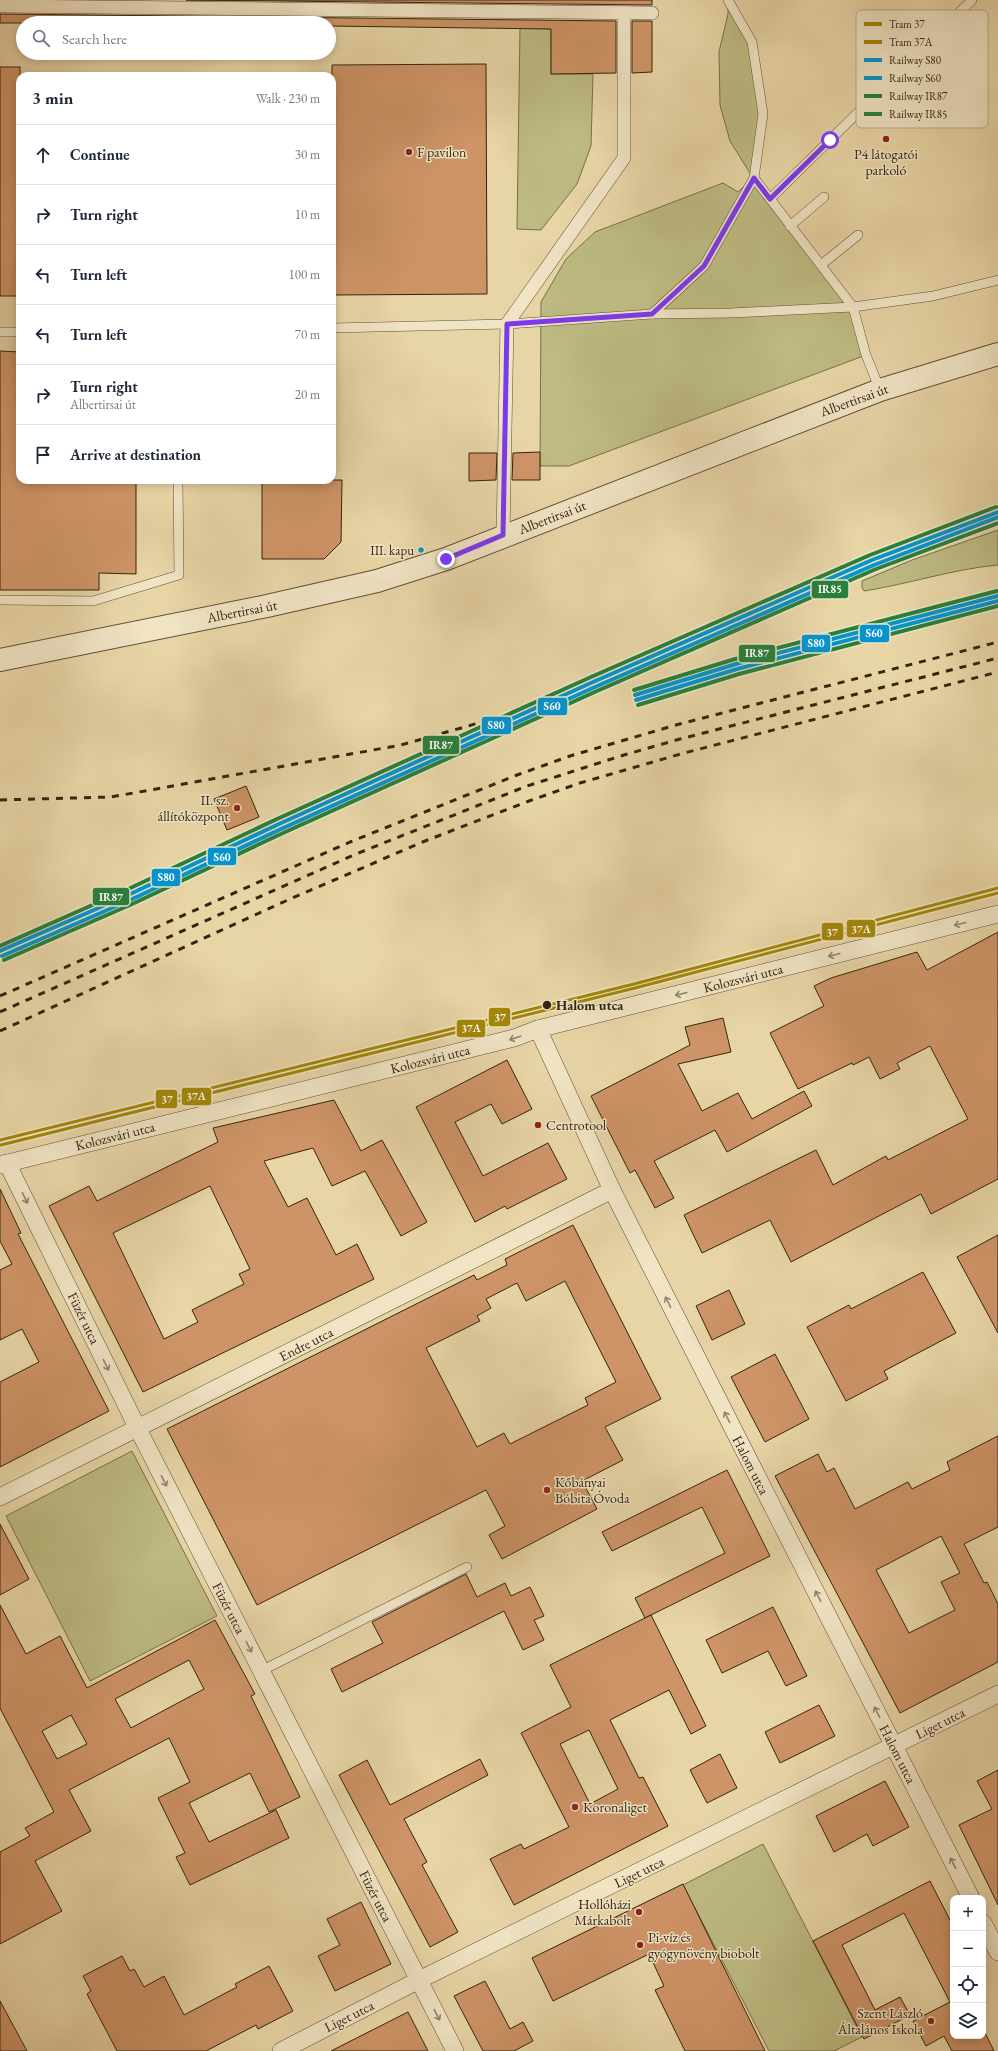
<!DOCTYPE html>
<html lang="en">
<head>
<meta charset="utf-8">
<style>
	body { margin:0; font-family:"EB Garamond",serif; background:#f6f6f7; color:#1f2937 }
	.controls { position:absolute; right:12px; bottom:12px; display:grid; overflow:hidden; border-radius:8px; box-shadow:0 2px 10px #0003 }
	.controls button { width:36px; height:36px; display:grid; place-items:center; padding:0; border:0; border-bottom:1px solid #e0e1e3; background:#fff; color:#1f2937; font:20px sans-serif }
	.stop { position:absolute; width:12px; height:12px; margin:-9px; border:3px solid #7c3aed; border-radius:50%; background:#fff }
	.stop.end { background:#7c3aed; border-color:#fff; box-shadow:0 1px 4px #0008 }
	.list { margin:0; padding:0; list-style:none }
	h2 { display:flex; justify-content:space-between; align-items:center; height:52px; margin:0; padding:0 16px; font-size:17px }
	h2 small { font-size:13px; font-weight:400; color:#747a83 }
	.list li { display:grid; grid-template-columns:26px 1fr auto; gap:12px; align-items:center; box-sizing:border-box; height:60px; padding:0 16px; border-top:1px solid #e0e1e3 }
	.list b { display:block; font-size:15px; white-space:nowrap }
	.list p { margin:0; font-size:13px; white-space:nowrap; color:#747a83 }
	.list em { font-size:13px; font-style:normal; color:#747a83 }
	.icon { flex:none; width:22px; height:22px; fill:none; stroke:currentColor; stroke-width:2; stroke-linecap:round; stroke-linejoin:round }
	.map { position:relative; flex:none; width:998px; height:2051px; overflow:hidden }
	.search { position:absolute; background:#fff; box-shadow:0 2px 10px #0003; left:16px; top:16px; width:320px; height:44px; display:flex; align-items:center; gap:10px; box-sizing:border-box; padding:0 14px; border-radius:22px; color:#747a83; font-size:15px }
	.panel { position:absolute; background:#fff; box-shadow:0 2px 10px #0003; left:16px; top:72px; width:320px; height:412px; border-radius:12px }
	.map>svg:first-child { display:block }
</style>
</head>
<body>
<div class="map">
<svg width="998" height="2051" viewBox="0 0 998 2051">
	<rect width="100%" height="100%" fill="#e8d5a6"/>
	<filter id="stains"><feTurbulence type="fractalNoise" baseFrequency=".005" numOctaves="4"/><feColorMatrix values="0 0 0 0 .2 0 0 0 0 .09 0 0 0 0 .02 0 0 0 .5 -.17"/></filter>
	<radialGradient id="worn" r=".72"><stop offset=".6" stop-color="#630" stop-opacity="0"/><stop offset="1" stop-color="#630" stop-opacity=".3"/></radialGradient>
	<g fill="#bdbb82" stroke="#787049">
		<polygon points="728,0 752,42 763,114 754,178 853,307 866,355 569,466 540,466 541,302 566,259 595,232 723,183 738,192 753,178 730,141 720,105 719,52 728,14"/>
		<polygon points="520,28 551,29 551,74 593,74 591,146 577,184 541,230 517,229"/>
		<path d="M998,530V565C953,569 909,584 864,591L862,588V581L912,560Z"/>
		<polygon points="132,1451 217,1616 90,1681 6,1516"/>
		<polygon points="763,1844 862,2037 834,2051 769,2051 683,1885"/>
	</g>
	<g fill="#ce9467" stroke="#332410" fill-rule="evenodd">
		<polygon points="186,0 652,0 652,5"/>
		<polygon points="0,14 616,21 616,73 551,74 551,29 329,26 329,23 0,23"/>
		<polygon points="632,21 652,21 652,72 632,73"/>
		<polygon points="486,64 487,294 332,295 332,65"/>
		<rect x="0" y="67" width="20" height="229"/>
		<polygon points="0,351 20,352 20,480 136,480 136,574 99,573 99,590 0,590"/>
		<polygon points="540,452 540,480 512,480 513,453"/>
		<polygon points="469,453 497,453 496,480 469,481"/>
		<polygon points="262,480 342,480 341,542 324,559 262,559"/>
		<polygon points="246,786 259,817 227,830 214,799"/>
		<polygon points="998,932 998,1179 931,1214 921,1194 791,1262 770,1220 702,1253 684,1215 816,1150 833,1185 886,1156 888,1160 968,1119 930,1046 897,1063 900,1069 880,1079 869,1057 853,1065 852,1063 798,1089 770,1033 824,1006 814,986 831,978 917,952 927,970"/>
		<polygon points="723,1018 731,1052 678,1064 702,1111 738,1093 752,1119 804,1091 812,1106 727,1152 715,1130 654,1161 674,1198 655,1208 635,1170 630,1173 591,1096 690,1045 685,1027"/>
		<polygon points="507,1060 532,1109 502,1124 491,1104 455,1122 483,1176 548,1143 567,1179 507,1209 505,1206 475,1222 416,1107"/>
		<path d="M334,1100L361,1151L382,1140L427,1222L401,1236L365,1171L332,1186L313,1148L264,1161L288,1207L307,1198L336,1255L357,1244L374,1279L143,1392L49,1206L89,1186L97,1201L218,1142L213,1128ZM210,1186L250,1269L239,1274L244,1284L192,1310L198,1322L164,1339L113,1233Z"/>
		<polygon points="0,1189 21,1233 18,1234 109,1411 0,1467 0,1382 39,1362 22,1329 0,1340 0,1270 12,1264 0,1241"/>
		<path d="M573,1225L661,1399L605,1427L623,1460L582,1481L597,1509L502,1559L489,1535L505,1526L486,1490L257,1605L167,1429L474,1275L477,1280L507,1265L505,1259ZM565,1281L616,1382L585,1398L588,1405L510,1444L504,1433L477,1447L426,1348L480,1321L477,1316L491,1308L486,1299L517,1283L526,1301Z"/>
		<polygon points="998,1235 998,1333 957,1257"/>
		<polygon points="923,1272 956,1333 884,1371 888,1379 846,1401 807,1327 849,1305 851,1309"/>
		<polygon points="729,1290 745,1324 712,1340 696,1306"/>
		<polygon points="775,1354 809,1419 765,1442 731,1377"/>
		<path d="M998,1436V1527L964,1544L984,1583L987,1582L998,1604V1662L900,1713L775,1476L818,1454L827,1472L834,1468L855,1509L908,1482L912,1489L950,1470L947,1462ZM941,1536L960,1573L941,1582L955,1610L909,1633L876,1570Z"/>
		<polygon points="727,1470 770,1556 645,1618 635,1598 725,1553 702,1507 612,1551 602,1532"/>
		<polygon points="0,1524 29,1579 0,1595"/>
		<polygon points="466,1574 477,1597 505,1583 511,1596 530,1587 544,1616 534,1620 544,1640 523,1650 504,1611 342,1692 331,1669 383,1643 372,1622"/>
		<path d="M0,1605L26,1654L60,1636L87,1688L215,1620L255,1694L251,1696L300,1797L269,1812L250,1773L189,1803L209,1842L276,1810L289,1838L190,1885L176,1857L185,1853L158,1798L190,1782L169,1738L69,1790L91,1831L35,1861L62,1911L0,1944V1852L30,1836L25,1828L54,1812L0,1708ZM189,1660L204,1689L131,1728L115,1699ZM71,1715L87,1744L57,1759L42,1731Z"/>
		<polygon points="773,1607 807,1676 786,1686 768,1651 722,1673 706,1640"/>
		<path d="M651,1615L706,1726L691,1734L669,1690L610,1720L639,1778L643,1777L668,1826L514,1905L490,1859L521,1844L524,1849L569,1827L521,1733L571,1707L550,1665ZM589,1730L618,1789L590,1804L560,1744Z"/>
		<polygon points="819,1705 835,1736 780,1763 765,1732"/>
		<polygon points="720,1754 737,1788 707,1803 690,1770"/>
		<polygon points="480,1759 488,1775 404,1819 427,1862 422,1865 458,1932 430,1947 339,1775 367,1760 390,1805"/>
		<polygon points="998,1770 998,1905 959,1825 992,1809 977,1781"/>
		<polygon points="885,1781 909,1827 873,1846 867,1834 834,1852 816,1816"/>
		<polygon points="930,1881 953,1926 953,2036 983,2036 983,2029 994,2051 952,2051 944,2036 926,2046 913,2021 950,2002 904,1913 842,1945 875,2010 900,1997 910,2015 864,2039 813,1941"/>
		<polygon points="683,1884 765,2051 685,2051 655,1990 664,1986 649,1954 553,2001 532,1958"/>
		<polygon points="361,1902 391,1964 335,1991 318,1956 340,1945 327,1919"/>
		<polygon points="122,1956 130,1971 134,1969 144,1987 164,1976 184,2015 237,1987 235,1984 269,1966 293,2011 258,2029 256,2025 206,2051 117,2051 87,1994 91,1991 83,1976"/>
		<polygon points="485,1981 510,2029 523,2022 533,2041 514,2051 483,2051 454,1996"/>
		<polygon points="0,2001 27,2051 0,2051"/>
		<polygon points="408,2012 428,2051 331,2051"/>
	</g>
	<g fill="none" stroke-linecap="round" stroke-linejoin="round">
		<g stroke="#605036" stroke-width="10">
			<g id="service">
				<polyline points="754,178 853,307 866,355 880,390"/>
				<polyline points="770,199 972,0"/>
				<polyline points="790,226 824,197"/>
				<polyline points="821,265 858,235"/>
				<polyline points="652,314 704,266 754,178 763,114 752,42 728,0"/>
				<polyline points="332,328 507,324 652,314 731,313 853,307 933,296 998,280"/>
				<polyline points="0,332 20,332"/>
				<polyline points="0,600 93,601 179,575 178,480"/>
				<polyline points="261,1671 467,1567"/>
			</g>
		</g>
		<g stroke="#605036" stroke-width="14">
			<g id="pedestrian">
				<polyline points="0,6 652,13"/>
				<polyline points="503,535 507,324 624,158 624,13"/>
			</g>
		</g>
		<g stroke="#605036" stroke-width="18">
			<g id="minor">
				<polyline points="538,1029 612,1190 971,1898"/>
				<polyline points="7,1163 138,1429 455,2051"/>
				<polyline points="0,1165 514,1038 538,1029 998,914"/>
				<polyline points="0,1497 612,1190"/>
				<polyline points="983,1923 998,1952"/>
				<polyline points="281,2051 419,1980 998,1694"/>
			</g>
		</g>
		<g stroke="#605036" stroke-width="24">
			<polyline id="tertiary" points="0,660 267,606 377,581 446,559 880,390 998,354"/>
		</g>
		<use href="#service" stroke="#f0e4c5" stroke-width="9"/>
		<use href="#pedestrian" stroke="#f0e4c5" stroke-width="13"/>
		<use href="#minor" stroke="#f0e4c5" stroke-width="17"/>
		<use href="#tertiary" stroke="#f0e4c5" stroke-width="22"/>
		<g stroke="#332410" stroke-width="3" stroke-dasharray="7 7" stroke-linecap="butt">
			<polyline points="0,800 111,797 401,745 514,713 578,689"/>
			<polyline points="0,996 350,842 517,775 570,756 676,725 998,642"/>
			<polyline points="0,1012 356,854 527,786 624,755 680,739 998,658"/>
			<polyline points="0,1031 290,899 425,841 529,801 580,783 684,753 998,672"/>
		</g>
		<g stroke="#f0e4c5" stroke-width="7">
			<g id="rail-1">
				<polyline points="635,695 736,664 998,596"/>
				<polyline points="0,951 126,896 279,824 593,682 872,560 998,512"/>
			</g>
		</g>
		<g stroke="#f0e4c5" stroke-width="7">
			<g id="rail-2">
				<polyline points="636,700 737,669 998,601"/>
				<polyline points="2,956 128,901 281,829 595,687 874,565 998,517"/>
			</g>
		</g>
		<g stroke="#f0e4c5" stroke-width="7">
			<g id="rail-3">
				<polyline points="634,690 735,659 997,591"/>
				<polyline points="0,946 124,891 277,819 591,677 870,555 996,507"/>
			</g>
		</g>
		<g stroke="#f0e4c5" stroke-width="7">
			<g id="rail-4">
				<polyline points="638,705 739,674 998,606"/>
				<polyline points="4,960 130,905 283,833 597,691 876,569 998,523"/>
			</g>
		</g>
		<use href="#rail-1" stroke="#0594ce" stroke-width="4"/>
		<use href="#rail-2" stroke="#0594ce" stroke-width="4"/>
		<use href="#rail-3" stroke="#29803c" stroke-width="4"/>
		<use href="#rail-4" stroke="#29803c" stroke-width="4"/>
		<g stroke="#f0e4c5" stroke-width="6">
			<polyline id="tram-1" points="0,1140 634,984 998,888"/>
		</g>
		<g stroke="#f0e4c5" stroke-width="6">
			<polyline id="tram-2" points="1,1145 635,988 998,893"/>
		</g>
		<use href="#tram-1" stroke="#a38707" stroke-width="3"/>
		<use href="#tram-2" stroke="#a38707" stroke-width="3"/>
	</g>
	<defs><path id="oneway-shaft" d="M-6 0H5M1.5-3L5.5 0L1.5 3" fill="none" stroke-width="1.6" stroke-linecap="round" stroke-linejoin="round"/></defs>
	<g stroke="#92846a">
		<use href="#oneway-shaft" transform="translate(960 924) rotate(166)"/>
		<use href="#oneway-shaft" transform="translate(834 955) rotate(166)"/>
		<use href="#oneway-shaft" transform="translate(681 994) rotate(166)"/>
		<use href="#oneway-shaft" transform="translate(515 1038) rotate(162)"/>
		<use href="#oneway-shaft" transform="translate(25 1198) rotate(64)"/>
		<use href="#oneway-shaft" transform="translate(668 1302) rotate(-117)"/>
		<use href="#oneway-shaft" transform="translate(106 1365) rotate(64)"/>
		<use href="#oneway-shaft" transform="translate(727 1417) rotate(-117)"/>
		<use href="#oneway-shaft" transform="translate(164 1481) rotate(63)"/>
		<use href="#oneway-shaft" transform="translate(818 1596) rotate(-117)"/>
		<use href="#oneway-shaft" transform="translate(249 1647) rotate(63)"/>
		<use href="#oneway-shaft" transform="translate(877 1712) rotate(-117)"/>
		<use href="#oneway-shaft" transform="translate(953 1863) rotate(-117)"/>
		<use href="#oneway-shaft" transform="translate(437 2015) rotate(63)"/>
	</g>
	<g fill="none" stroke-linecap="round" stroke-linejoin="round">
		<polyline stroke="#7c3aed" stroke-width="5" points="446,559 503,535 507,324 652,314 704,266 754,178 770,199 830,140"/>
	</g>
	<g fill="#8f2418" stroke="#f0e4c5" stroke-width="1.5">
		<circle cx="886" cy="139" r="4"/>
		<circle cx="409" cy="152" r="4"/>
		<circle cx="237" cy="808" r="4"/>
		<circle cx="538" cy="1125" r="4"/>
		<circle cx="547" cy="1490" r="4"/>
		<circle cx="575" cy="1807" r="4"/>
		<circle cx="639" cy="1912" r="4"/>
		<circle cx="640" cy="1945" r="4"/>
		<circle cx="931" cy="2021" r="4"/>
	</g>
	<circle fill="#059cbb" stroke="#f0e4c5" stroke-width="1.5" cx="421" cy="550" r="3.5"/>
	<circle fill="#332410" stroke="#f0e4c5" stroke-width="1.5" cx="547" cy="1005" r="5"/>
	<g text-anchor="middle" stroke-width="3" stroke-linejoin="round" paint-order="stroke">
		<g font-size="13" fill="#332410" stroke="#f0e4c5" text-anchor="end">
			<text x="414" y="555">III. kapu</text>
		</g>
		<g font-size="14" fill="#332410" stroke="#f0e4c5" text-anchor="start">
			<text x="417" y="157">F pavilon</text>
			<text x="886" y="159" text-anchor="middle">P4 látogatói<tspan x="886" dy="16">parkoló</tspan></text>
			<text x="229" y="805" text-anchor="end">II. sz.<tspan x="229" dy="16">állítóközpont</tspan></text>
			<text x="546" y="1130">Centrotool</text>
			<text x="555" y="1487">Kőbányai<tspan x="555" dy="16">Bóbita Óvoda</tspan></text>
			<text x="583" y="1812">Koronaliget</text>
			<text x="631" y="1909" text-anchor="end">Hollóházi<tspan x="631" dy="16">Márkabolt</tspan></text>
			<text x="648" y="1942">Pi-víz és<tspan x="648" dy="16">gyógynövény biobolt</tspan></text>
			<text x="923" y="2018" text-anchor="end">Szent László<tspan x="923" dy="16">Általános Iskola</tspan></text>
		</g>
		<g font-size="14" fill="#332410" stroke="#f0e4c5">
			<text transform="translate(854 400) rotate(-20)" y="5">Albertirsai út</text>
			<text transform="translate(552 517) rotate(-21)" y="5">Albertirsai út</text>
			<text transform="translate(242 611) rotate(-11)" y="5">Albertirsai út</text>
			<text transform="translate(743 978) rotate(-14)" y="5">Kolozsvári utca</text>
			<text transform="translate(430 1059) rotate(-14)" y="5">Kolozsvári utca</text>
			<text transform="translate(115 1136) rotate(-14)" y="5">Kolozsvári utca</text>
			<text transform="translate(84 1318) rotate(64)" y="5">Füzér utca</text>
			<text transform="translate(306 1344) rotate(-27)" y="5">Endre utca</text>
			<text transform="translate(751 1465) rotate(63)" y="5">Halom utca</text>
			<text transform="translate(229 1608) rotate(63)" y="5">Füzér utca</text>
			<text transform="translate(940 1723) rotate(-27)" y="5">Liget utca</text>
			<text transform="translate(898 1754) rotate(63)" y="5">Halom utca</text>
			<text transform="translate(639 1872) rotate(-26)" y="5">Liget utca</text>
			<text transform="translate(376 1896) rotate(63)" y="5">Füzér utca</text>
			<text transform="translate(349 2016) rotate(-27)" y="5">Liget utca</text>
		</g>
		<g font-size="14" font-weight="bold" fill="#332410" stroke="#f0e4c5" text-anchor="start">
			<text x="556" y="1010">Halom utca</text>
		</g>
	</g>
	<rect x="856" y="10" width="132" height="118" rx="6" fill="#f0e4c5" stroke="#b7aa8f" stroke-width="1"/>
	<rect x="864" y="22" width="18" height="4" fill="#a38707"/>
	<rect x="864" y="40" width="18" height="4" fill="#a38707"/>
	<rect x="864" y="58" width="18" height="4" fill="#0594ce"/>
	<rect x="864" y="76" width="18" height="4" fill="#0594ce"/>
	<rect x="864" y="94" width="18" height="4" fill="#29803c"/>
	<rect x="864" y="112" width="18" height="4" fill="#29803c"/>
	<g font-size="11" fill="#332410">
		<text x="889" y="28">Tram 37</text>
		<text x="889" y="46">Tram 37A</text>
		<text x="889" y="64">Railway S80</text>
		<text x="889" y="82">Railway S60</text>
		<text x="889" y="100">Railway IR87</text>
		<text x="889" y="118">Railway IR85</text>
	</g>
	<g stroke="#f0e4c5" stroke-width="1.5">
		<rect x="811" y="580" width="38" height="19" rx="4" fill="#29803c"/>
		<rect x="859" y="624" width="31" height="19" rx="4" fill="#0594ce"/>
		<rect x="801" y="634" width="30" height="19" rx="4" fill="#0594ce"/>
		<rect x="738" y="644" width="38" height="19" rx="4" fill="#29803c"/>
		<rect x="537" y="697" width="31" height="19" rx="4" fill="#0594ce"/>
		<rect x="481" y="716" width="31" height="19" rx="4" fill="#0594ce"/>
		<rect x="422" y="735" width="38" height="20" rx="4" fill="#29803c"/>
		<rect x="207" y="847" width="30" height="19" rx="4" fill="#0594ce"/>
		<rect x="151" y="868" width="30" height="19" rx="4" fill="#0594ce"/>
		<rect x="92" y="887" width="38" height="19" rx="4" fill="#29803c"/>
		<rect x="846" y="919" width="30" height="19" rx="4" fill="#a38707"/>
		<rect x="821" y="922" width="23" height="19" rx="4" fill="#a38707"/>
		<rect x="488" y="1007" width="23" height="20" rx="4" fill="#a38707"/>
		<rect x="456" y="1019" width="30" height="19" rx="4" fill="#a38707"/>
		<rect x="181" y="1087" width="31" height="19" rx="4" fill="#a38707"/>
		<rect x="155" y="1089" width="23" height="20" rx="4" fill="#a38707"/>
	</g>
	<g font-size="11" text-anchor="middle" font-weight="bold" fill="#fff">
		<text x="830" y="593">IR85</text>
		<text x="874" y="637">S60</text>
		<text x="816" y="647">S80</text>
		<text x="757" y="657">IR87</text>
		<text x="552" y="710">S60</text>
		<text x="496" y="729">S80</text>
		<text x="441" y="749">IR87</text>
		<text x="222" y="861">S60</text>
		<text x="166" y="881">S80</text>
		<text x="111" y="901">IR87</text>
		<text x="861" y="933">37A</text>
		<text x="832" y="936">37</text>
		<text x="500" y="1021">37</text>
		<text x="471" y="1032">37A</text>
		<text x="196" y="1100">37A</text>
		<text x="167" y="1103">37</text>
	</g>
	<rect width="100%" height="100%" filter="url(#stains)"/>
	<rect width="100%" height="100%" fill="url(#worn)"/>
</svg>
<div class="controls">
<button>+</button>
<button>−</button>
<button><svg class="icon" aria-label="locate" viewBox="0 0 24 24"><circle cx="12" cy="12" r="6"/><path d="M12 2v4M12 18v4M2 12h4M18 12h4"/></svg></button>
<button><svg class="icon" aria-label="layers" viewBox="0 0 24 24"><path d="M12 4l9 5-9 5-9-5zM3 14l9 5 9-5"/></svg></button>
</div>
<div class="stop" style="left:830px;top:140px"></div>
<div class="stop end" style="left:446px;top:559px"></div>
<div class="search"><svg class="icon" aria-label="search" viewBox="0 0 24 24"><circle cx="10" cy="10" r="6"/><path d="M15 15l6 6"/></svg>Search here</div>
<section class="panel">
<h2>3 min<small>Walk · 230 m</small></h2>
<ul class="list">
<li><svg class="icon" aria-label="ahead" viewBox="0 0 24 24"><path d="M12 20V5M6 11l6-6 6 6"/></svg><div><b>Continue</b></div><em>30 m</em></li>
<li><svg class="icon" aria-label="right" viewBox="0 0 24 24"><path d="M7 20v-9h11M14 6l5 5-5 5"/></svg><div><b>Turn right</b></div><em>10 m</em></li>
<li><svg class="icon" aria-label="left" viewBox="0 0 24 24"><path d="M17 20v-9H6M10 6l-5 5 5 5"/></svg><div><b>Turn left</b></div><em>100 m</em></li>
<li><svg class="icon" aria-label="left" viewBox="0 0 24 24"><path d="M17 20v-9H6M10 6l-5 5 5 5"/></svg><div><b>Turn left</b></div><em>70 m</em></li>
<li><svg class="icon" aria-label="right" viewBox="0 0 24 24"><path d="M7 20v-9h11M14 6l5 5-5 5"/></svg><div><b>Turn right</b><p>Albertirsai út</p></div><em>20 m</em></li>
<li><svg class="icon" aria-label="arrive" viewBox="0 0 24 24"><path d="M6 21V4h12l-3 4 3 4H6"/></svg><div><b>Arrive at destination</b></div></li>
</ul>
</section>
</div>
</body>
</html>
